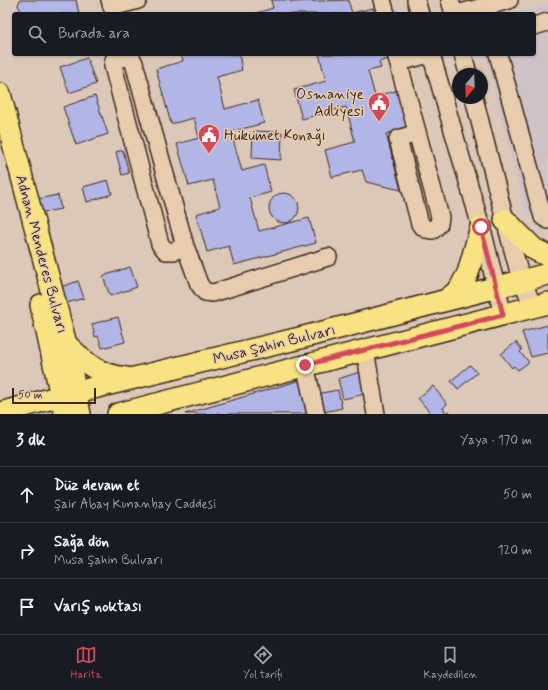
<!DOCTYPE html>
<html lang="tr">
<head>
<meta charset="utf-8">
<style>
	body { margin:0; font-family:Mynerve,sans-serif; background:#20242c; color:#f1f3f6 }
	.compass { position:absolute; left:452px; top:68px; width:36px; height:36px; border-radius:50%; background:#171b24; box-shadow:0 1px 3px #0004; rotate:199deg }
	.scale { position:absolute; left:12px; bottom:10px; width:84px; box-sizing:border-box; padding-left:4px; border:2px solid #3b2a1e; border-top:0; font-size:11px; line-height:14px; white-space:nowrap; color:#3b2a1e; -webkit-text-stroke:3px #e7ccae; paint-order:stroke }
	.stop { position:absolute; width:12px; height:12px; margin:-9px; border:3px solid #d1495b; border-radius:50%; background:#fff }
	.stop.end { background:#d1495b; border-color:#fff; box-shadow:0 1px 4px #0008 }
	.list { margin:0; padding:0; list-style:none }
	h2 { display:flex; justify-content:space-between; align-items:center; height:52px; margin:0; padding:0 16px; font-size:17px }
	h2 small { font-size:13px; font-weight:400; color:#9ea1a6 }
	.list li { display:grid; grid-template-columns:26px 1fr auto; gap:12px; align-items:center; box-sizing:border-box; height:56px; padding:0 16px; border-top:1px solid #363941 }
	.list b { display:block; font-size:15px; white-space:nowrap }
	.list p { margin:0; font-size:13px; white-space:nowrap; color:#9ea1a6 }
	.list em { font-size:13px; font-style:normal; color:#9ea1a6 }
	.icon { flex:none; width:22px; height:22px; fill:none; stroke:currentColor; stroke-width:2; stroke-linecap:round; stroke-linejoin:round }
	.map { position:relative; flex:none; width:548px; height:414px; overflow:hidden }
	.search { position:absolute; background:#171b24; box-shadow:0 1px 3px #0004; left:12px; right:12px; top:12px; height:44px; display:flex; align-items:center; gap:10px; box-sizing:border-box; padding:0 14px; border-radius:4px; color:#9ea1a6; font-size:15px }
	.sheet { height:220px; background:#171b24 }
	nav { display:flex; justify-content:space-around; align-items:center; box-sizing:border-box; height:56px; border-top:1px solid #363941; background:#171b24; font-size:11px; color:#9ea1a6 }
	nav a { display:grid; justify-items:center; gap:2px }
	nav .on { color:#d1495b }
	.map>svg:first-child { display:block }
</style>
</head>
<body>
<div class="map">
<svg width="548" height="414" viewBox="0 0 548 414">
	<rect width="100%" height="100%" fill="#dcc8b9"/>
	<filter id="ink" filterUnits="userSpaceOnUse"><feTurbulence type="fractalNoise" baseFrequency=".025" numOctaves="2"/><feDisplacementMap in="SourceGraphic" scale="8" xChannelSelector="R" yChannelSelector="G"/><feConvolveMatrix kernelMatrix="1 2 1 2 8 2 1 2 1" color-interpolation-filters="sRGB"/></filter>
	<g filter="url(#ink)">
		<polygon fill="#cfc3c7" points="548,4 548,230 526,213 485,54 534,54 534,14 512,14"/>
		<g fill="#b2b6e7" stroke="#3b2a1e">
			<polygon points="20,0 76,0 79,14 22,14 18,5"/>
			<polygon points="271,0 291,0 291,2 348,0 352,13 373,8 374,14 253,14 273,8"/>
			<polygon points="181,54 239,54 242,70 217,77 225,109 258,100 264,123 231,132 242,171 264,165 271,192 250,198 259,231 309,218 316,243 234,265 229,246 207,252 196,214 220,207 213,180 189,186 177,144 199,138 194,118 171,124 156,69 183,61"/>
			<polygon points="319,54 386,54 388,59 379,62 381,68 368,71 375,96 399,90 409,128 386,134 401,190 366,182 362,170 332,177 325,150 355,142 346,107 302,119 294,90 326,81"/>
			<polygon points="87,58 96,84 69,93 60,67"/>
			<polygon points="95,96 108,134 76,145 63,107"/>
			<polygon points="253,131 282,132 281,160 252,158"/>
			<polygon points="123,150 129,173 122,175 116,152"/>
			<polygon points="108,180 112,194 87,202 83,187"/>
			<circle cx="284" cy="208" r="15"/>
			<polygon points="58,195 61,209 34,214 32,200"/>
			<polygon points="130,267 137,287 110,296 103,276"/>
			<polygon points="78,281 84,298 63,304 58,288"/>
			<polygon points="118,317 125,342 102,348 98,336 95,337 92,324"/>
			<polygon points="548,325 548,353 531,357 522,332"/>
			<polygon points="516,342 522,350 520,352 529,362 518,370 514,366 512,368 501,354"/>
			<polygon points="470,365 477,373 458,389 451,381"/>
			<polygon points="363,371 369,393 343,399 338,379"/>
			<polygon points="301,380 309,414 185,414"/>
			<polygon points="433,386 447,404 443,408 446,413 448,411 451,414 431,414 418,398"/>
			<polygon points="338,390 342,408 320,413 316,394"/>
		</g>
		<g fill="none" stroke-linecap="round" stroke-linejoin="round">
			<g stroke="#3b2a1e" stroke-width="20">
				<g id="minor">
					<polyline points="110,0 112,7 138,0"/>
					<polyline points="382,0 386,14"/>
					<polyline points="416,0 420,14"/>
					<polyline points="450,0 454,14"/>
					<polyline points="457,14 509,0"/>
					<polyline points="534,26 548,22"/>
					<polyline points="396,54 440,217 439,224 433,230 426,229 420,224 398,139 417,133"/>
					<polyline points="431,54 484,237 503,315"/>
					<polyline points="463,54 468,74"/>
					<polyline points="498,54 543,217 548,220"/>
					<polyline points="399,62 429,54"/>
					<polyline points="474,98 505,220 519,272 533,307"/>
					<polyline points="185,246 174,251 166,251 160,244 113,66 114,60 130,56 134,63 185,246 199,284 205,292 213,293 328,257"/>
					<polyline points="365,350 376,414"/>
					<polyline points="305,365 316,414"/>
				</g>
			</g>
			<g stroke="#3b2a1e" stroke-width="24">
				<g id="major">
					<polyline points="0,94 66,344 80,414"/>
					<polyline points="505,220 534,249 548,256"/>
					<polyline points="446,300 459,290 468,273 481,227"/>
					<polyline points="41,305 65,414"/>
					<path d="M66,344C87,364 96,374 126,378"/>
					<polyline points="0,413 60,396 300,338 548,274"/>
					<polyline points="118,414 548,303"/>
				</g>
			</g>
			<use href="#minor" stroke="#e7ccae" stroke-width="17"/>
			<use href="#major" stroke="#f8e281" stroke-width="21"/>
		</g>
	</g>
	<g fill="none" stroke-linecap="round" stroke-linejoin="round" filter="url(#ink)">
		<polyline stroke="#d1495b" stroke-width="5" points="305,365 503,315 481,227"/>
	</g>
	<defs>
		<g id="civic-pin" transform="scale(1.15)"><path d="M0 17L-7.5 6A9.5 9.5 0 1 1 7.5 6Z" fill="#d1495b" stroke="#e7ccae"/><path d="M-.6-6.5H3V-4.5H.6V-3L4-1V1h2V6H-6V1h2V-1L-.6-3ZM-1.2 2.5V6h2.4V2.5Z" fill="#fff"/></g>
	</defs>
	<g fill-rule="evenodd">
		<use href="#civic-pin" x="379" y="103"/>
		<use href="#civic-pin" x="209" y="135"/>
	</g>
	<g text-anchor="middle" stroke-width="3" stroke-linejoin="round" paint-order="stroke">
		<g font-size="15" fill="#3b2a1e" stroke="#e7ccae" text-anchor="end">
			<text x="364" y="99">Osmaniye<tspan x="364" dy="17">Adliyesi</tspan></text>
			<text x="224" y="140" text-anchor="start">Hükümet Konağı</text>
		</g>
		<g font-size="15" fill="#3b2a1e" stroke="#e7ccae">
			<text transform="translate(42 254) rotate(75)" y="5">Adnan Menderes Bulvarı</text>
			<text transform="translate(274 344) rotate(-14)" y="5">Musa Şahin Bulvarı</text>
		</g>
	</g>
</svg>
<svg class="compass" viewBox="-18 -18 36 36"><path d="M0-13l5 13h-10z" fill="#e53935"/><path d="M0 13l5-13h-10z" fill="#9ea1a6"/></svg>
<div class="scale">50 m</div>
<div class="stop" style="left:481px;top:227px"></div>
<div class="stop end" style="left:305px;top:365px"></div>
<div class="search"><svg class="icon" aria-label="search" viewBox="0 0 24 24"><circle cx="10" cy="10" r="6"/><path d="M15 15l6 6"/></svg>Burada ara</div>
</div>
<section class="sheet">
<h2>3 dk<small>Yaya · 170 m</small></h2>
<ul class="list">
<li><svg class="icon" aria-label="ahead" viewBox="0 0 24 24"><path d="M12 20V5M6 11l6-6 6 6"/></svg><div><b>Düz devam et</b><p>Şair Abay Kunanbay Caddesi</p></div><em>50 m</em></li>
<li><svg class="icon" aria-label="right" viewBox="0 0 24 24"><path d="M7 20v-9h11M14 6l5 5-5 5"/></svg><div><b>Sağa dön</b><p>Musa Şahin Bulvarı</p></div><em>120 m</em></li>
<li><svg class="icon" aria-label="arrive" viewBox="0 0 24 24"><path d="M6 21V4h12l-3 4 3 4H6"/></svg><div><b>Varış noktası</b></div></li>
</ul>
</section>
<nav>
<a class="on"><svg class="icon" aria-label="map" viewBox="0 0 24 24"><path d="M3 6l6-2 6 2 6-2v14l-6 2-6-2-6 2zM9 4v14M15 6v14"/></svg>Harita</a>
<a><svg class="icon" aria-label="directions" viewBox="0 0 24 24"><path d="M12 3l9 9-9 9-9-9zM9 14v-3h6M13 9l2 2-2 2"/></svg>Yol tarifi</a>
<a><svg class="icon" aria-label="saved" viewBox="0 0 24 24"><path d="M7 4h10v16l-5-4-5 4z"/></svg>Kaydedilen</a>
</nav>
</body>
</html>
